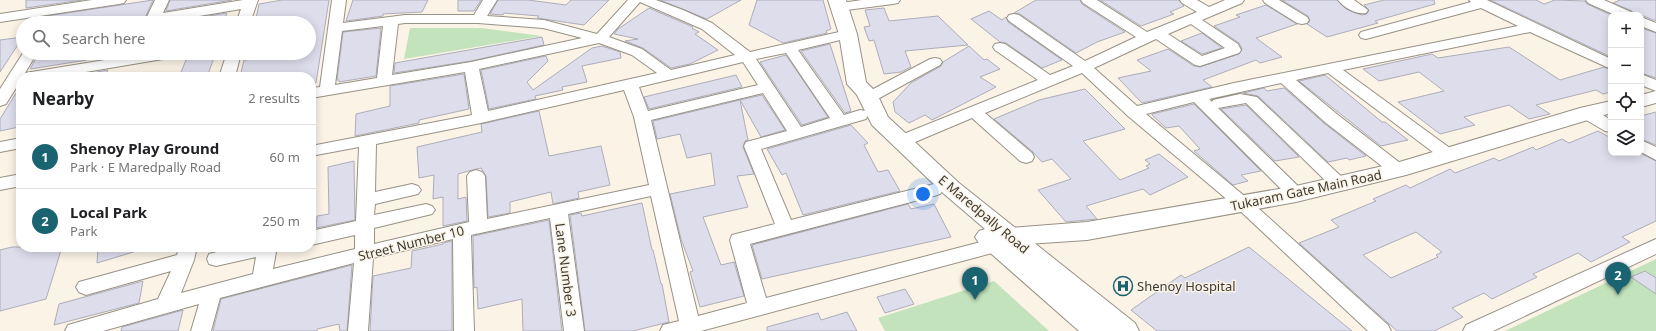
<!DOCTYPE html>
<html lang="en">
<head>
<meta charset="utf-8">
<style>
	body { margin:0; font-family:"Noto Sans",sans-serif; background:#f6f6f6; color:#202124 }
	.controls { position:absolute; right:12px; top:12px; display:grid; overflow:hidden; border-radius:8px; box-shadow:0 2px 10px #0003 }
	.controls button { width:36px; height:36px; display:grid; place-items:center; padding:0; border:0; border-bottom:1px solid #e0e0e0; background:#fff; color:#202124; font:20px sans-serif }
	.you { position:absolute; left:923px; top:194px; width:14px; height:14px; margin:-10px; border:3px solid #fff; border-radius:50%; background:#1a73e8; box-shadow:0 0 0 6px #1a73e833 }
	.badge { display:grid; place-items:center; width:26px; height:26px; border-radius:50%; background:#1a6471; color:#fff; font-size:13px; font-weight:700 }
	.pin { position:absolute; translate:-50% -33px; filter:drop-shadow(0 1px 2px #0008) }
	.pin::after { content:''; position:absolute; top:21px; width:14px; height:12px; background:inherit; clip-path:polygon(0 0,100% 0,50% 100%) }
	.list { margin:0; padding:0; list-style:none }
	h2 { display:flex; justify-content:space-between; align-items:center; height:52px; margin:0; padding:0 16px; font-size:17px }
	h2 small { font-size:13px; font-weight:400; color:#757577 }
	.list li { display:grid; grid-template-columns:26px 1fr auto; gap:12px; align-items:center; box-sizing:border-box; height:64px; padding:0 16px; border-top:1px solid #e0e0e0 }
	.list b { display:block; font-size:15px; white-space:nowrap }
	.list p { margin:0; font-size:13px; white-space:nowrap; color:#757577 }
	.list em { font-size:13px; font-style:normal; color:#757577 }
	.icon { flex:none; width:22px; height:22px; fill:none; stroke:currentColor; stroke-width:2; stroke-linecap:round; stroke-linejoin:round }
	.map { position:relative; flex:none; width:1656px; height:331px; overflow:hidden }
	.search { position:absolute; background:#fff; box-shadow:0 2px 10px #0003; left:16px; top:16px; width:300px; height:44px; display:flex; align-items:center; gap:10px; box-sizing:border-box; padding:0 14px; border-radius:22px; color:#757577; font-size:15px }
	.panel { position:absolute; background:#fff; box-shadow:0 2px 10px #0003; left:16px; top:72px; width:300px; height:180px; border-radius:16px }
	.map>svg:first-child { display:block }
</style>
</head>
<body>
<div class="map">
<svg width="1656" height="331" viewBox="0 0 1656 331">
	<rect width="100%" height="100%" fill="#fbf3e6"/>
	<g fill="#c2e3bb">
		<polygon points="410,28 481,28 542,36 404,59"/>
		<polygon points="1656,259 1656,331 1505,331"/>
		<polygon points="994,281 1049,331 885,331 878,318"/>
	</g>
	<g fill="#deddec" stroke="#adadba" fill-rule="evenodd">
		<polygon points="26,0 82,0 26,8"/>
		<polygon points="153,0 144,20 124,23 28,23 27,19"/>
		<polygon points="170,0 232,0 166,11"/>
		<polygon points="282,0 329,0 316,83 311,83 311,77 240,77 244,60 247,60 249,53 309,53 309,23 255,23 259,4"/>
		<polygon points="353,0 428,0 422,12 383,14 383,16 346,21"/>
		<polygon points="458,0 481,0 474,11 458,11"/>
		<polygon points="498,0 528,0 566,5 571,0 609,0 584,25 537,18 539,16 504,13 503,15 490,14"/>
		<polygon points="660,0 741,0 707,19"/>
		<polygon points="757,0 823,0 831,29 826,31 827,33 783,43 749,25"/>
		<polygon points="1036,0 1080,0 1082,4 1125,32 1097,42 1076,53 1020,14 1014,13"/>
		<polygon points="1100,0 1179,0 1184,6 1170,12 1174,14 1141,26"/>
		<polygon points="1282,0 1337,0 1346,9 1362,15 1367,14 1369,10 1364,5 1384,0 1434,0 1435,4 1375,21 1378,23 1327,37 1307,24 1310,21 1308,16"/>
		<polygon points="1490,0 1536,0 1544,4 1555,0 1585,1 1587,4 1611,15 1611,57"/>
		<polygon points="1620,0 1656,0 1656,21 1641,15 1634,15 1632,11 1613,3"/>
		<polygon points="1266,5 1297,24 1256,38 1282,57 1260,63 1256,60 1203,80 1212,87 1142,103 1118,78 1151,71 1137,60 1168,49 1194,66 1200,67 1239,54 1242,49 1239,43 1214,26 1240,17 1236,15"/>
		<polygon points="649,8 693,27 692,28 699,32 695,34 718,50 690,64 671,68 643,48 625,41 638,39 614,34 618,29"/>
		<polygon points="884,8 889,21 938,16 968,45 905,51 911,67 901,72 884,74 874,40 869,41 864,27 870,26 865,10"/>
		<polygon points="989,11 1002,20 1006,17 1008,22 1062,60 1042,68 1006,43 1000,42 971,19"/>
		<polygon points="227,13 223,23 167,23"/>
		<polygon points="381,28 376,76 339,82 339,80 337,80 343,32"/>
		<polygon points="1641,28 1656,33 1656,78 1641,73"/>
		<polygon points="1202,33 1222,48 1202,54 1181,41"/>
		<polygon points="23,37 0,72 0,40"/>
		<polygon points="542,37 544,45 471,61 394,73 395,63"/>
		<polygon points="830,44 851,111 845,113 801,51"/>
		<polygon points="602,46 620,52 621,58 582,66 587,82 562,87 563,90 535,96 536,99 489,109 481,70 546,56 548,61 527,82 533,90 592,48"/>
		<polygon points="969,46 984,60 987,59 1000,69 980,77 996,87 932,120 925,115 909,123 895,112 893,102 911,83 941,66 943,62"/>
		<polygon points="1509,47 1560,80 1604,67 1611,70 1611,92 1603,94 1596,90 1536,105 1550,114 1529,119 1509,105 1464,117 1475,125 1440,134 1398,102 1444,91 1419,72 1379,81 1363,69 1432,54 1438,58"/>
		<polygon points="53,53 86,53 87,60 30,69 38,55"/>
		<polygon points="102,53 117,53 115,57 99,60"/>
		<polygon points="215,55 207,77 179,77 186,60"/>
		<polygon points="786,55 828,117 802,125 760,62"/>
		<polygon points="108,70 105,77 89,77 92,73"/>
		<polygon points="464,74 469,109 419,120 419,123 355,136 356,114 390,106 390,86"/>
		<polygon points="736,75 742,87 649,109 644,97"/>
		<polygon points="1325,75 1382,122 1385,122 1408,140 1381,146 1299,81"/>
		<polygon points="21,85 21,123 19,127 0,131 0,119"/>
		<polygon points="1264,88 1267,91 1284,88 1325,124 1366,156 1349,160 1347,158 1328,162 1258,96 1243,93"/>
		<polygon points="1085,89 1125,129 1083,141 1120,180 1149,168 1146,166 1150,164 1145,160 1159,154 1188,177 1150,195 1143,189 1086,206 1097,219 1066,222 1038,190 1071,179 1052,159 1042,162 1033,152 994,119 1039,100"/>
		<polygon points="762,95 785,130 761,137 740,100"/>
		<polygon points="740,100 748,140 745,141 743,147 754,174 737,176 748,207 703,217 721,265 734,262 744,296 700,307 690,272 693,271 681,239 670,194 715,185 711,153 687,158 680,134 657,139 653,121"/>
		<polygon points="1194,104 1261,171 1241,175 1248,181 1233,185 1194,151 1200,149 1179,126 1166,128 1152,115 1152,114"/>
		<polygon points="1246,105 1299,157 1275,161 1221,109"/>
		<polygon points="539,111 549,156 601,146 610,185 578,192 579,198 553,204 551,192 510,202 510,213 488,217 486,176 481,168 476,169 458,174 458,199 466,197 467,221 443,226 443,197 433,199 434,175 419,178 417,147 482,132 481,124"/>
		<polygon points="1656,112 1656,145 1641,139 1641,116"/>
		<polygon points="851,125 868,143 864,145 878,172 888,170 900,191 803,215 786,173 782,175 767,149"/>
		<path d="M1598,131L1611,138V153H1640L1656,161V221L1622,237L1630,242L1591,262L1578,253L1533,274L1537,277L1492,299L1484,293L1452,308L1463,317L1434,331H1397L1299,243L1339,227L1331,220L1376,201L1373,199L1406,185L1410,188L1450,169L1455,173L1494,158L1499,161L1533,147L1536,150L1562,139L1569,143ZM1416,232L1442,252L1436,255L1438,257L1391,278L1363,255Z"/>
		<polygon points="354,161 355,220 316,228 317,216 329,214 328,167"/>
		<polygon points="642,203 652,250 653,250 661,284 662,284 669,322 633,331 585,331 570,215 581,213 582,216"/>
		<polygon points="908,204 911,209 934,204 951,237 762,279 752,245"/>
		<polygon points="549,220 562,331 523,331 522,299 478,309 477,287 474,288 473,236"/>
		<polygon points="452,241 452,331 370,331 373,276 411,268 412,251 443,244 443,243"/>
		<polygon points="12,247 62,247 46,299 0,311 0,250"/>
		<polygon points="98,247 140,247 140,250 97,263"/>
		<polygon points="1249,247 1352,331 1157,331 1131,310 1181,275 1185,278"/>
		<polygon points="352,265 347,331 340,331 339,324 317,329 317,331 213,331 221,299"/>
		<polygon points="1645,271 1656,278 1656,294 1631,277"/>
		<polygon points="143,281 139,303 54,325 59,304"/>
		<polygon points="905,289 914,304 885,313 877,297"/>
		<polygon points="183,310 178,331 121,331 122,327"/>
		<polygon points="847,312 857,331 767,331 767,327 818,313 821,320"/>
	</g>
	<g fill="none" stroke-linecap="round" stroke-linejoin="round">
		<g stroke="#989185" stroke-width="2">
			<g id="minor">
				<polygon points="92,0 126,0 124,3 119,4 0,22 0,14"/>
				<polygon points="155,0 169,0 163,13 243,0 258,0 250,23 236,23 241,9 158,23 144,23"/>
				<path d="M332,0H346L343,23L405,15H474L483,0H497L487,16L544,20L597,34L628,0H656L683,10L712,23L750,52L848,30L853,31L855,34L853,37L798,50L844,115L860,110L866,111L868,115L866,119L761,149L791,220L934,184L940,186L943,190L940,194L934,196L750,244L766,298L996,238L1003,240L1005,245L1003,250L996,252L701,331H660L663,325L679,321L651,196L568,214L584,331H564L550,218L471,235L474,331H454L453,239L373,258L368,331H348L354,263L220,298L211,331H191L199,304L103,331H65L68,325L158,299L171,271L86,295L79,292L76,287L79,282L177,255L179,247H197L194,260L181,293L253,274L256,257L216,266L209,264L207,259L209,254C233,247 255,247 279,247L276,252L273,269L355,249V235L311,245V231L356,221L359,147L311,156V146L472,115L465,72L311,98V88L320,87ZM640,2L702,29L735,55L671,70L642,49L609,37ZM405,23H478L543,28L582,38L471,62L392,75L398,24ZM383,26L377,78L335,85L342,31ZM599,43L632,55L657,73L488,111L479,69ZM786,53L830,118L801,127L756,59ZM743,62L758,85L648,111L639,87ZM624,90L634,117L649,185L487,219L485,176L482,172L476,170L470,172L467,176L469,222L374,244V228L432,214L435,210L432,206L426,204L374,215L375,204L418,194L421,190L418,186L412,184L375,192L376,144L481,123ZM763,93L787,131L746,142L744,146L775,224L732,235L730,240L747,303L698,316L651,120Z"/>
				<polygon points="862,0 900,0 898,3 893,4 839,11 834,10 832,7 834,4"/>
				<path d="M1081,0H1097L1147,32L1197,12L1182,3L1180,0H1197L1209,7L1225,0H1244L1242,3L1202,20L1238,44L1241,50L1239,53L1200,66L1195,65L1156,39L1094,68L1137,106L1234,83L1518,26L1481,8L1366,39L1361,38L1359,35L1361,32L1471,2L1469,0H1487L1611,59V69L1530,32L1343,70L1454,151L1456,155L1454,159L1448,161L1442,159L1328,73L1296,80L1338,115L1404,166L1407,170L1404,174L1398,176L1392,174L1326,123L1281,83L1209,99L1212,102L1213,100L1240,94L1257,97L1345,180L1348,184L1345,188L1339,190L1333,188L1246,103L1218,108L1302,190L1305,194L1302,198L1296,200L1290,198L1194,102L1146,114L1248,199L1388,325L1391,331H1368L1236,207L1128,116L1082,73L985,113L1032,153L1034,157L1032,161L1026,163L1020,161L972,118L908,145L902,146L896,145L894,141L896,137L1038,80L995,50L993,47L995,44L1000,43L1005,44L1050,75L1073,66L1009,21L1007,18L1009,15L1014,14L1019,15L1085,61L1136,37L1083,3ZM1191,24L1225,48L1202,56L1168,34Z"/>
				<polygon points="1263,0 1279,0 1307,17 1309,20 1307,23 1302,24 1297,23 1265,3"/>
				<path d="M1338,0H1354L1368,10L1366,13C1357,15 1344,8 1338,0Z"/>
				<polygon points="1586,0 1604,0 1631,12 1633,15 1615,15 1588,3"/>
				<polygon points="1641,17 1656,23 1656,32 1641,26"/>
				<polygon points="23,53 37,53 25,73 148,53 182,53 180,56 175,57 56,77 21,77 21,80 6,104 0,106 0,89"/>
				<polygon points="227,53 241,53 235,77 219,77"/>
				<polygon points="935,58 940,59 942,62 940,65 874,101 868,103 862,101 860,98 862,95 930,59"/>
				<polygon points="1641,74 1656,80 1656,91 1641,85"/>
				<polygon points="1587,108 1593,109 1611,120 1611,132 1605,131 1581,117 1579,113 1581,109"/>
				<polygon points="21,138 21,148 0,152 0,142"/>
				<polygon points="1641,140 1656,147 1656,160 1641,152"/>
				<polygon points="21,174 21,186 0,190 0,178"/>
				<polygon points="1656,239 1656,254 1493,331 1463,331 1466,325"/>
			</g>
		</g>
		<g stroke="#989185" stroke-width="2">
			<g id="tertiary">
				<polygon points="1656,91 1656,103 1641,107 1641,95"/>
				<polygon points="1611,101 1611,113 1406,175 1296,202 1087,240 1014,245 997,253 988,250 985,244 988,238 1010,228 1087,222 1296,186 1396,163 1580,108"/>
			</g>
		</g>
		<g stroke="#989185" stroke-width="2">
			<polygon id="secondary" points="828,0 846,0 857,34 866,82 876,92 888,117 959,183 1135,323 1139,331 1079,331 979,243 975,237 979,231 985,229 943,193 872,125 857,95 847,84 839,34"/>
		</g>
		<use href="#minor" fill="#fff" fill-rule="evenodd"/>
		<use href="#tertiary" fill="#fff" fill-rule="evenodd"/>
		<use href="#secondary" fill="#fff" fill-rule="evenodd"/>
	</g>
	<defs>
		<g id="hospital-ring" transform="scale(1)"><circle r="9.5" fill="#fbf3e6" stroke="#1a6471" stroke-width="1.5"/><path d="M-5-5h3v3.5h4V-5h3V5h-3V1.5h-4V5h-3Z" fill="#1a6471"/></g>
	</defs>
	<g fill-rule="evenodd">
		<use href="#hospital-ring" x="1123" y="286"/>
	</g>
	<g text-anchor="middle" stroke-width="3" stroke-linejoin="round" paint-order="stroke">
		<g font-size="13" fill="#3d3a35" stroke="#fbf3e6">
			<text transform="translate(1306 190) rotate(-12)" y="5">Tukaram Gate Main Road</text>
			<text transform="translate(984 214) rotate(40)" y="5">E Maredpally Road</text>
			<text transform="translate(411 243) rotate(-14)" y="5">Street Number 10</text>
			<text transform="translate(566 270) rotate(83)" y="5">Lane Number 3</text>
		</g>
		<g font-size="13" fill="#3d3a35" stroke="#fbf3e6" text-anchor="start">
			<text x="1137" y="291">Shenoy Hospital</text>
		</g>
	</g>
</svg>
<div class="controls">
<button>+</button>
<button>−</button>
<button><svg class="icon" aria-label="locate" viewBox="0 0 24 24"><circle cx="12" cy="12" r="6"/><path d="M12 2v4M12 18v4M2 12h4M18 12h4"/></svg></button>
<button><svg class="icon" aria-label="layers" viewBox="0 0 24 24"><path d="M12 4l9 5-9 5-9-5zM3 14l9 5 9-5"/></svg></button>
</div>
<div class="you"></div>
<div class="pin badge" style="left:975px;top:300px">1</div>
<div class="pin badge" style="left:1618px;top:295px">2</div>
<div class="search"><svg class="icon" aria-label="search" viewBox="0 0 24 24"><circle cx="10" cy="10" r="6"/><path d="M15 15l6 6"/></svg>Search here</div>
<section class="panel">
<h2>Nearby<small>2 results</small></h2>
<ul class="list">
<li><span class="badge">1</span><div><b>Shenoy Play Ground</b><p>Park · E Maredpally Road</p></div><em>60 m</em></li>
<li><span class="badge">2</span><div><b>Local Park</b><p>Park</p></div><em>250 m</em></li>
</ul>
</section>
</div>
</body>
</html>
